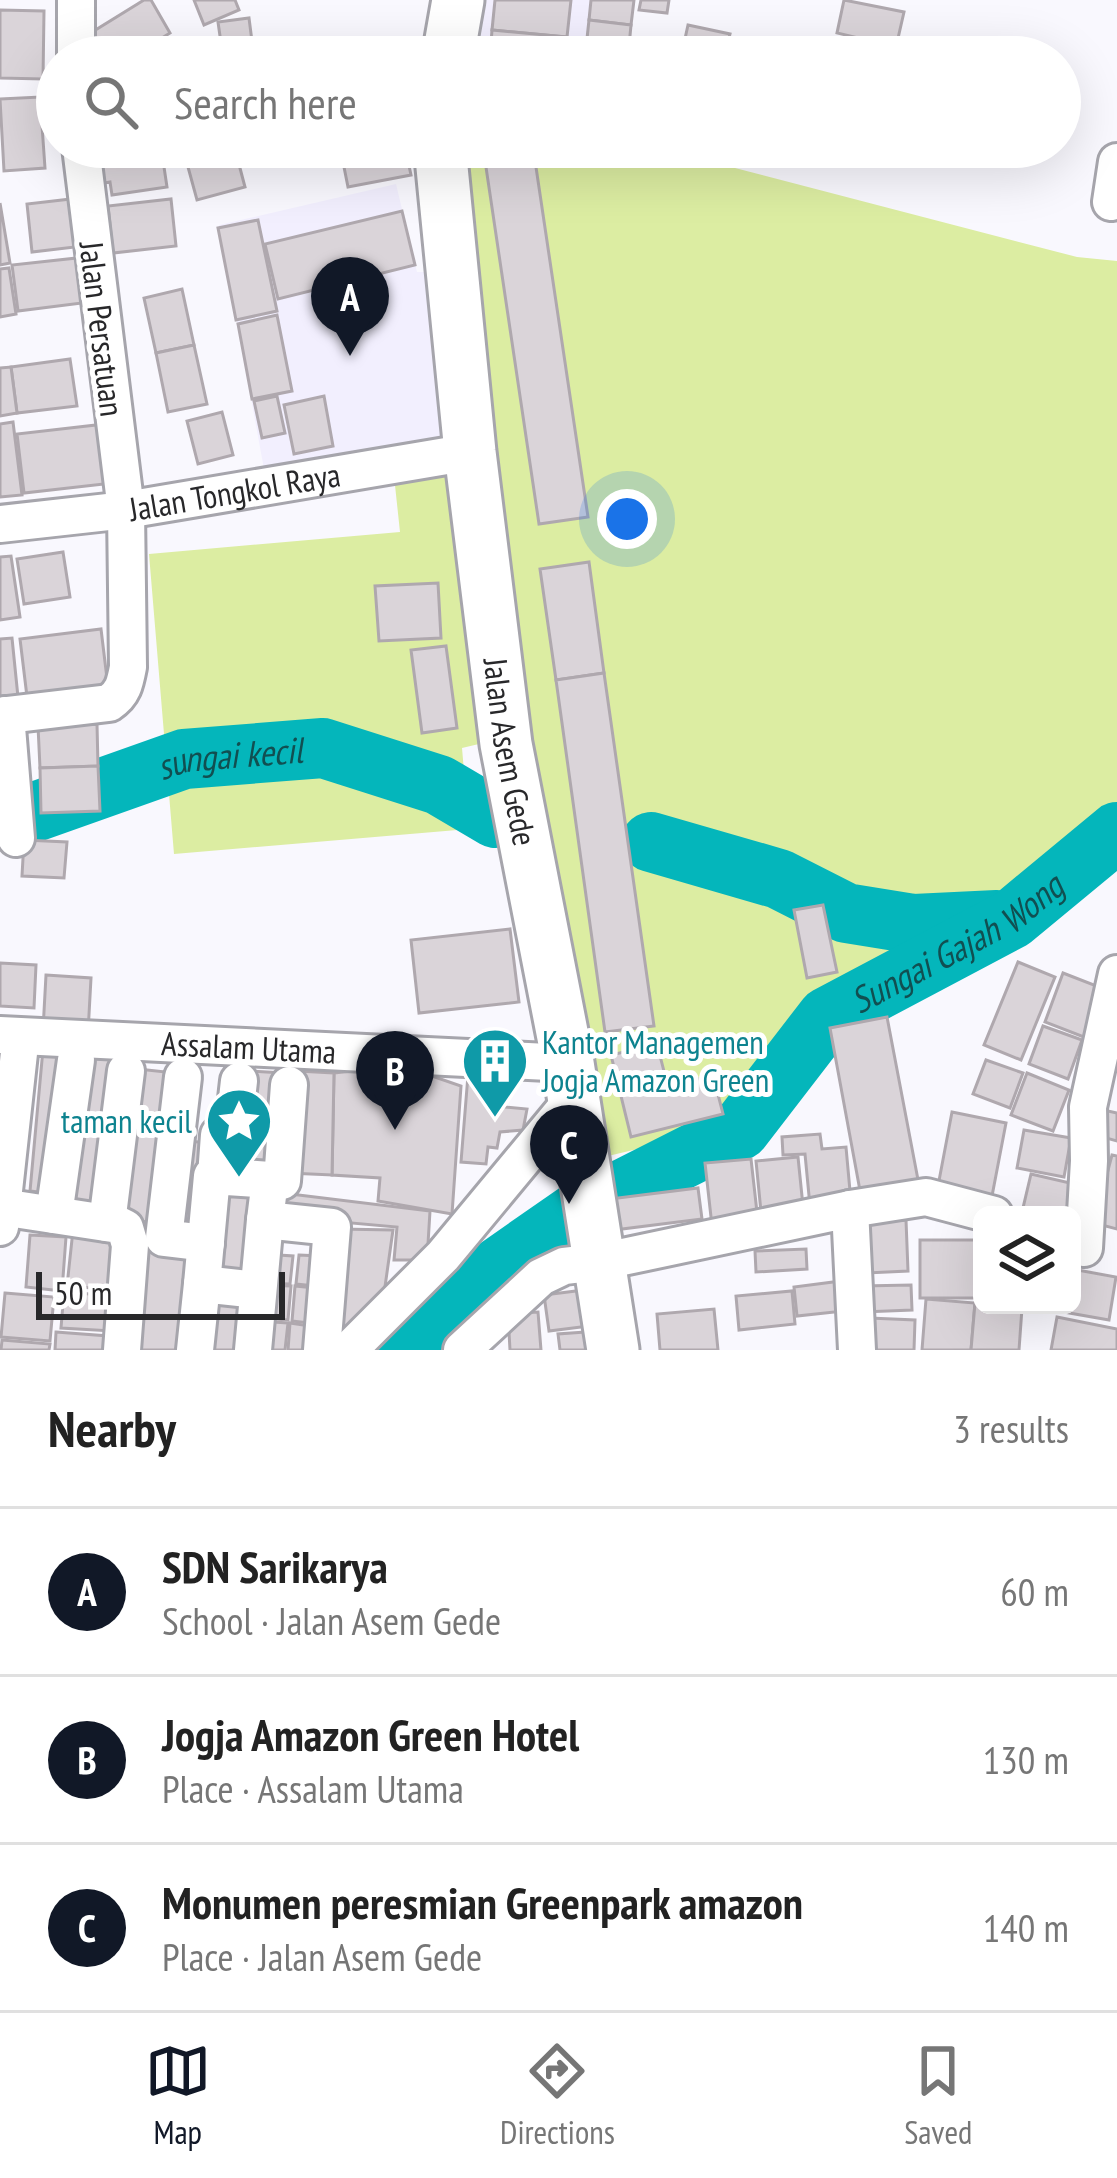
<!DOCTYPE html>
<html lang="en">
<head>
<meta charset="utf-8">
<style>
	body { margin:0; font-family:"PT Sans Narrow",sans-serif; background:#f6f6f6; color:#222 }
	.controls { position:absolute; right:36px; bottom:36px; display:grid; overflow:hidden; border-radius:18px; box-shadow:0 12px 48px #0002 }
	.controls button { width:108px; height:108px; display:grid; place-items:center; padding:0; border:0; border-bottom:3px solid #e0e0e0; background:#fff; color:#222; font:60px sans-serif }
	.scale { position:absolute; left:36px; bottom:30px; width:249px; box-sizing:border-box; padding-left:12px; border:6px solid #28282a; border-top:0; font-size:33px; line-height:42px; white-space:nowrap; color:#28282a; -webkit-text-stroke:9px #fff; paint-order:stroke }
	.you { position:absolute; left:627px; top:519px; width:42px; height:42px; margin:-30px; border:9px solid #fff; border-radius:50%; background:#1a73e8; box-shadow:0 0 0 18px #1a73e833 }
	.badge { display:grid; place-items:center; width:78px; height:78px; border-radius:50%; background:#111827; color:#fff; font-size:39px; font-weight:700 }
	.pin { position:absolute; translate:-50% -99px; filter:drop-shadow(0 3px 6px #0008) }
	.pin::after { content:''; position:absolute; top:63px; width:42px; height:36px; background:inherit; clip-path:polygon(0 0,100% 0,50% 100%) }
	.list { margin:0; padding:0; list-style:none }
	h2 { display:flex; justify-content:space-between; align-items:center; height:156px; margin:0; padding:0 48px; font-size:51px }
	h2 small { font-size:39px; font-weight:400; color:#767676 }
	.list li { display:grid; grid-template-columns:78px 1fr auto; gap:36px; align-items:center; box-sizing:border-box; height:168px; padding:0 48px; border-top:3px solid #e0e0e0 }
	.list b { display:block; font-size:45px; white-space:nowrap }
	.list p { margin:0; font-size:39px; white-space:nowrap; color:#767676 }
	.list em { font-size:39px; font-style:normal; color:#767676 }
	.icon { flex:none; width:66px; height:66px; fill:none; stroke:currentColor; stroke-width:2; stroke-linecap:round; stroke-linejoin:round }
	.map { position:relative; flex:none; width:1117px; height:1350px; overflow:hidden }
	.search { position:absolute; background:#fff; box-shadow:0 12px 48px #0002; left:36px; right:36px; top:36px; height:132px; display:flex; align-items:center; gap:30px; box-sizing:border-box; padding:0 42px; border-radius:66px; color:#767676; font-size:45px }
	.sheet { height:660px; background:#fff }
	nav { display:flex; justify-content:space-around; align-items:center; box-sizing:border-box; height:168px; border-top:3px solid #e0e0e0; background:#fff; font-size:33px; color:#767676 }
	nav a { display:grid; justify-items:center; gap:6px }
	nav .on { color:#111827 }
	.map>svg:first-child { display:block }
</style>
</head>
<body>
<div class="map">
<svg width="1117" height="1350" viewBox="0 0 1117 1350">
	<rect width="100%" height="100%" fill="#f9f8fe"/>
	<g fill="#f2effe">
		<polygon points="463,0 602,0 593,57 453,57"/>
		<polygon points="396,184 417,272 444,272 468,440 264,469 219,225"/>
	</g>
	<g fill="#dceda2">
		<polygon points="473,147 654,147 1077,257 1117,261 1117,809 1012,919 823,1015 735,1126 591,1160 437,153"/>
		<polygon points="392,457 463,458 500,739 462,748 469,829 174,854 149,554 400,532"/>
	</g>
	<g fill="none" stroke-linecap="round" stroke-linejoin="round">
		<g stroke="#04b6bb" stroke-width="60">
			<path id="s1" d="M29,814L184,759L323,748L439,785L495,818"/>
			<polyline points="651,842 779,879 846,913 914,924 997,920"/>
			<path id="s2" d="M400,1350L490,1273L576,1213L740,1130L827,1017L1012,919L1117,832"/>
		</g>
	</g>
	<g fill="#dad4d9" stroke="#afa8ae" stroke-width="3">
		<polygon points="144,0 151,0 170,33 131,57 103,57 89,34"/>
		<polygon points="194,0 235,0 239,10 204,25"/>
		<polygon points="495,0 571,0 567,37 492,30"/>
		<polygon points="591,0 634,0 631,25 589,20"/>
		<polygon points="641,0 669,0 667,13 639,10"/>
		<polygon points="844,0 904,12 896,47 837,33"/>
		<polygon points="0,10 44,11 43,79 0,78"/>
		<polygon points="249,18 254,57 223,57 218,22"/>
		<polygon points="589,20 631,25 628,57 585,57"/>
		<polygon points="688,25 730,34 724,57 681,57"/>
		<polygon points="492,30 567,37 565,57 490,57"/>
		<polygon points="768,46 810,57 765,57"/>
		<polygon points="40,97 45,168 4,171 0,99"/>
		<polygon points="105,147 161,147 167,187 112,195 110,182 99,184 94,149"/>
		<polygon points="340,147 405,147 411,175 348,187"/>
		<polygon points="483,147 533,147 588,517 539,524"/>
		<polygon points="236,153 245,187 197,200 188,167"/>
		<polygon points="71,199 75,247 32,252 27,204"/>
		<polygon points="171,199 176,246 113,253 108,206"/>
		<polygon points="0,203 10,263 0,265"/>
		<polygon points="402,211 415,265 278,299 265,244"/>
		<polygon points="258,220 277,311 236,320 218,228"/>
		<polygon points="77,258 82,303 18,311 12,265"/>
		<polygon points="9,268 16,314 0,317 0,269"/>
		<polygon points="182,289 194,345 156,353 144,298"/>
		<polygon points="277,315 292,391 252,399 238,324"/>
		<polygon points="194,345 207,404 168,412 156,353"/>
		<polygon points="70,359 77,406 17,413 11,367"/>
		<polygon points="11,367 17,413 0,416 0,368"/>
		<polygon points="277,396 285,433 262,438 254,401"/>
		<polygon points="324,396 333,446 294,454 284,405"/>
		<polygon points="222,412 233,455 198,464 187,421"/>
		<polygon points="13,422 22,495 0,497 0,424"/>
		<polygon points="105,424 113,483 24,493 17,434"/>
		<polygon points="63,552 70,597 24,604 17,559"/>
		<polygon points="11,556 20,617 0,620 0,557"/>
		<polygon points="589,562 604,673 556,680 540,569"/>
		<polygon points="438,583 441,638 379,641 375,586"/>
		<polygon points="101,629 109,695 28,705 20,639"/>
		<polygon points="12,638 19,707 0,709 0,639"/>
		<polygon points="446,646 457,728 422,733 411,650"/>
		<polygon points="604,673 654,1026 605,1032 556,680"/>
		<polygon points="97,724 98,766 40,768 38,726"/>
		<polygon points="98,766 100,811 41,813 40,768"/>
		<polygon points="24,840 67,842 64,878 22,876"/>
		<polygon points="823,905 837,972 807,978 794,910"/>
		<polygon points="510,929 519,1002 419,1013 411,940"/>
		<polygon points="1018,962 1055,977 1021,1060 984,1045"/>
		<polygon points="0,963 36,965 34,1008 0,1006"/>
		<polygon points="1063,973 1107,990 1089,1039 1045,1022"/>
		<polygon points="46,975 91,978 88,1033 43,1030"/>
		<polygon points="887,1017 919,1185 861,1196 830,1028"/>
		<polygon points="1043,1026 1082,1040 1068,1079 1029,1064"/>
		<polygon points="657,1044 668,1087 713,1075 723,1114 631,1137 611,1055"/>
		<polygon points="43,1049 73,1050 56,1194 30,1191"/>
		<polygon points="81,1052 126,1055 106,1212 64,1205"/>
		<polygon points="986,1060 1023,1073 1010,1108 973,1094"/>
		<polygon points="129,1068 175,1073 158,1223 112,1218"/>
		<polygon points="362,1070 432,1076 461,1086 452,1214 378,1201 380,1178 332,1175 334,1073"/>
		<polygon points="249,1071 283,1073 279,1172 239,1172"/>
		<polygon points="297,1071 334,1073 332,1175 289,1173"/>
		<polygon points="1027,1073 1069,1090 1053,1131 1011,1115"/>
		<polygon points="468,1075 510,1078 504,1107 527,1109 523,1130 500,1132 497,1148 488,1147 486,1164 461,1162"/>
		<polygon points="1099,1109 1117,1113 1117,1141 1092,1134"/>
		<polygon points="952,1112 1006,1123 992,1196 938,1186"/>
		<polygon points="1024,1130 1071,1138 1064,1177 1017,1168"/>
		<polygon points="820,1134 822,1149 846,1147 851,1202 810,1206 805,1154 783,1155 782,1137"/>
		<polygon points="177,1140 210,1143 207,1186 174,1184"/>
		<polygon points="1112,1155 1117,1156 1117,1229 1094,1223"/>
		<polygon points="798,1157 804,1216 762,1222 756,1161"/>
		<polygon points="751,1159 758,1221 712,1226 705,1163"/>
		<polygon points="1031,1174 1083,1186 1072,1215 1052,1215 1023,1208"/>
		<polygon points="215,1181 262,1186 253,1287 206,1282"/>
		<polygon points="698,1188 702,1219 614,1230 610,1199"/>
		<polygon points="274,1192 430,1211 427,1260 394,1260 397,1227 273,1216"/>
		<polygon points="906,1220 908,1271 867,1273 865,1221"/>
		<polygon points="339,1229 393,1230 381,1315 361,1313 358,1338 324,1335"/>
		<polygon points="73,1230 121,1233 114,1290 67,1286"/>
		<polygon points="30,1235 66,1237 62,1291 26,1287"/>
		<rect x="920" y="1240" width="62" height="58"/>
		<polygon points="147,1241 202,1245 192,1350 139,1350"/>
		<polygon points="806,1249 807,1269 756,1272 755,1251"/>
		<polygon points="263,1254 293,1256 290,1284 261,1283"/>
		<polygon points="299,1255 319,1256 315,1286 296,1284"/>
		<polygon points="1072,1269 1116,1277 1109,1320 1041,1308 1042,1305 1072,1305"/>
		<polygon points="841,1281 844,1311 797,1316 794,1287"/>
		<polygon points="261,1285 291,1286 288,1320 259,1318"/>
		<polygon points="911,1285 912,1310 863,1312 862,1286"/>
		<polygon points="295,1286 315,1288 309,1323 292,1321"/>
		<polygon points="203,1288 253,1293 248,1350 198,1350"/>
		<polygon points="584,1290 589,1326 549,1331 544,1295"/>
		<polygon points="792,1291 795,1324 739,1330 736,1296"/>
		<polygon points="64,1292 115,1296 112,1331 61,1328"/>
		<polygon points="5,1293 54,1297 50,1341 1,1337"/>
		<polygon points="926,1299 975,1303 971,1350 922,1350"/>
		<polygon points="975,1303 1022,1308 1019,1350 971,1350"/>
		<polygon points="714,1309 718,1350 660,1350 657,1314"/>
		<polygon points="538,1312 541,1350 510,1350 508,1314"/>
		<polygon points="1057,1317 1117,1329 1117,1350 1051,1350"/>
		<polygon points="869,1318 915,1320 914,1350 868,1350"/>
		<polygon points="258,1321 288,1323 285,1350 255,1350"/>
		<polygon points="290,1323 310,1326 307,1350 288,1350"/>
		<polygon points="599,1331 601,1350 560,1350 558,1334"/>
		<polygon points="56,1332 108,1336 108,1350 55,1350"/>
		<polygon points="2,1340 50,1344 49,1350 1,1350"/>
	</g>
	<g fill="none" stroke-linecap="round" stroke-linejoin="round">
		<g stroke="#a6a5ac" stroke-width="42">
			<g id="street">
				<polyline points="76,57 76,0"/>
				<polyline points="1111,202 1117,162"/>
				<path id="s3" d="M0,524L126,510L470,452"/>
				<polyline points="6,715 16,838"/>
				<path d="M0,716L109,703C123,694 125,683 128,667L126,510L81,147"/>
				<path id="s4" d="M0,1035L568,1063"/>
				<polyline points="183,1077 164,1238 206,1243"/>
				<polyline points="289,1085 282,1181 270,1180 265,1220 332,1227 322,1350"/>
				<polyline points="216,1176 219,1135 233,1134 239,1081"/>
				<polyline points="2,1207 119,1225 125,1228 130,1245 122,1350"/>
				<polyline points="850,1209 857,1350"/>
				<polyline points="54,1215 76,1060"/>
				<polyline points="107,1223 126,1071"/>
				<polyline points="0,1227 19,1053"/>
				<polyline points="1084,1248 1089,1161 1088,1107 1117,974"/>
				<polyline points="202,1284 212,1176 270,1180"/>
				<polyline points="195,1350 202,1284 258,1290"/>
				<polyline points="253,1350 265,1220"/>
				<polyline points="349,1350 443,1256 574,1098"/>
				<polyline points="462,1350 541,1277 564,1266 599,1262 850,1209 926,1197 994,1215"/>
			</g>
		</g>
		<g stroke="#a6a5ac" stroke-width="57">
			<g id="secondary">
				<polyline points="448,57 458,0"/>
				<path id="s5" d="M440,147L470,452L506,744L568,1063L613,1350"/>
			</g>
		</g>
		<use href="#street" stroke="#fff" stroke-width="36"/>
		<use href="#secondary" stroke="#fff" stroke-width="51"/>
	</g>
	<defs>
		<g id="building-pin" transform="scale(3.45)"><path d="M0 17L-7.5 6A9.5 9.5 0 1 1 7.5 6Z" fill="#0f9aa8" stroke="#fff"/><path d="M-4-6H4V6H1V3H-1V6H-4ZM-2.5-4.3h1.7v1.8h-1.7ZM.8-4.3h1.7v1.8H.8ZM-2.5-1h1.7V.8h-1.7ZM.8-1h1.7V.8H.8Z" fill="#fff"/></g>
		<g id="sight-pin" transform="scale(3.45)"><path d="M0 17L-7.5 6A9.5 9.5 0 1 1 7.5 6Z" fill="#0f9aa8" stroke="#fff"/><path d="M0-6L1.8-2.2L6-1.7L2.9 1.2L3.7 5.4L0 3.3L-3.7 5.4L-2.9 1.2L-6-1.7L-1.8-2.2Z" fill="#fff"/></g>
	</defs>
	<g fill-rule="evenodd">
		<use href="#building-pin" x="495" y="1061"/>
		<use href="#sight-pin" x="239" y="1121"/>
	</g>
	<g text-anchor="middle" stroke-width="10" stroke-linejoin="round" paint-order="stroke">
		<g font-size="33" fill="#28282a" stroke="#fff">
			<text transform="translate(102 329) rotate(83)" y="12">Jalan Persatuan</text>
			<text dy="12" stroke="none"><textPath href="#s3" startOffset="237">Jalan Tongkol Raya</textPath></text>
			<text dy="12" stroke="none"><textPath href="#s5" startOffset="609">Jalan Asem Gede</textPath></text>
			<text dy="12" stroke="none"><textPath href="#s4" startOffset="249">Assalam Utama</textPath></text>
		</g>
		<g font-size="33" fill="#0d838f" stroke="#fff" text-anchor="start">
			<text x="542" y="1054">Kantor Managemen<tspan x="542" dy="38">Jogja Amazon Green</tspan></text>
			<text x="192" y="1133" text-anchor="end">taman kecil</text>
		</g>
		<g font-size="36" font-style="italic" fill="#114f51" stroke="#fff">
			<text dy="13" stroke="none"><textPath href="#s1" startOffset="210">sungai kecil</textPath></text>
			<text dy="13" stroke="none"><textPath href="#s2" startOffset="699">Sungai Gajah Wong</textPath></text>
		</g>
	</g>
</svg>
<div class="controls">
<button><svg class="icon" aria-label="layers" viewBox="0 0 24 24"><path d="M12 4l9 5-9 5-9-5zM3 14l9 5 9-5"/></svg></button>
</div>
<div class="scale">50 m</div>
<div class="you"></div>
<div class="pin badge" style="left:350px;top:356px">A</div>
<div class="pin badge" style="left:395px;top:1130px">B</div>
<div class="pin badge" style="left:569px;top:1204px">C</div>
<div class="search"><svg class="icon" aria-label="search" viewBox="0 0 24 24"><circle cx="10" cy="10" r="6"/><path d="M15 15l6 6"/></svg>Search here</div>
</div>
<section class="sheet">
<h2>Nearby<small>3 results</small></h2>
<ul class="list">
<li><span class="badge">A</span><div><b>SDN Sarikarya</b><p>School · Jalan Asem Gede</p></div><em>60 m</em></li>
<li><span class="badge">B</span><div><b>Jogja Amazon Green Hotel</b><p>Place · Assalam Utama</p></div><em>130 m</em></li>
<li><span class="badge">C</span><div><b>Monumen peresmian Greenpark amazon</b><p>Place · Jalan Asem Gede</p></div><em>140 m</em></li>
</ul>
</section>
<nav>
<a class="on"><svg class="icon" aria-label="map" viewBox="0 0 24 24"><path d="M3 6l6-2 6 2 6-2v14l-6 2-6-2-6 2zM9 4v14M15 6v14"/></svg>Map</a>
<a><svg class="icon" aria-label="directions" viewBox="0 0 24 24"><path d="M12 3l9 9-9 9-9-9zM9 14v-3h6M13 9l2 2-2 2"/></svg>Directions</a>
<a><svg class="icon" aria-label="saved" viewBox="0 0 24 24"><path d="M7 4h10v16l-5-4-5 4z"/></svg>Saved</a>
</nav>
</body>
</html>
